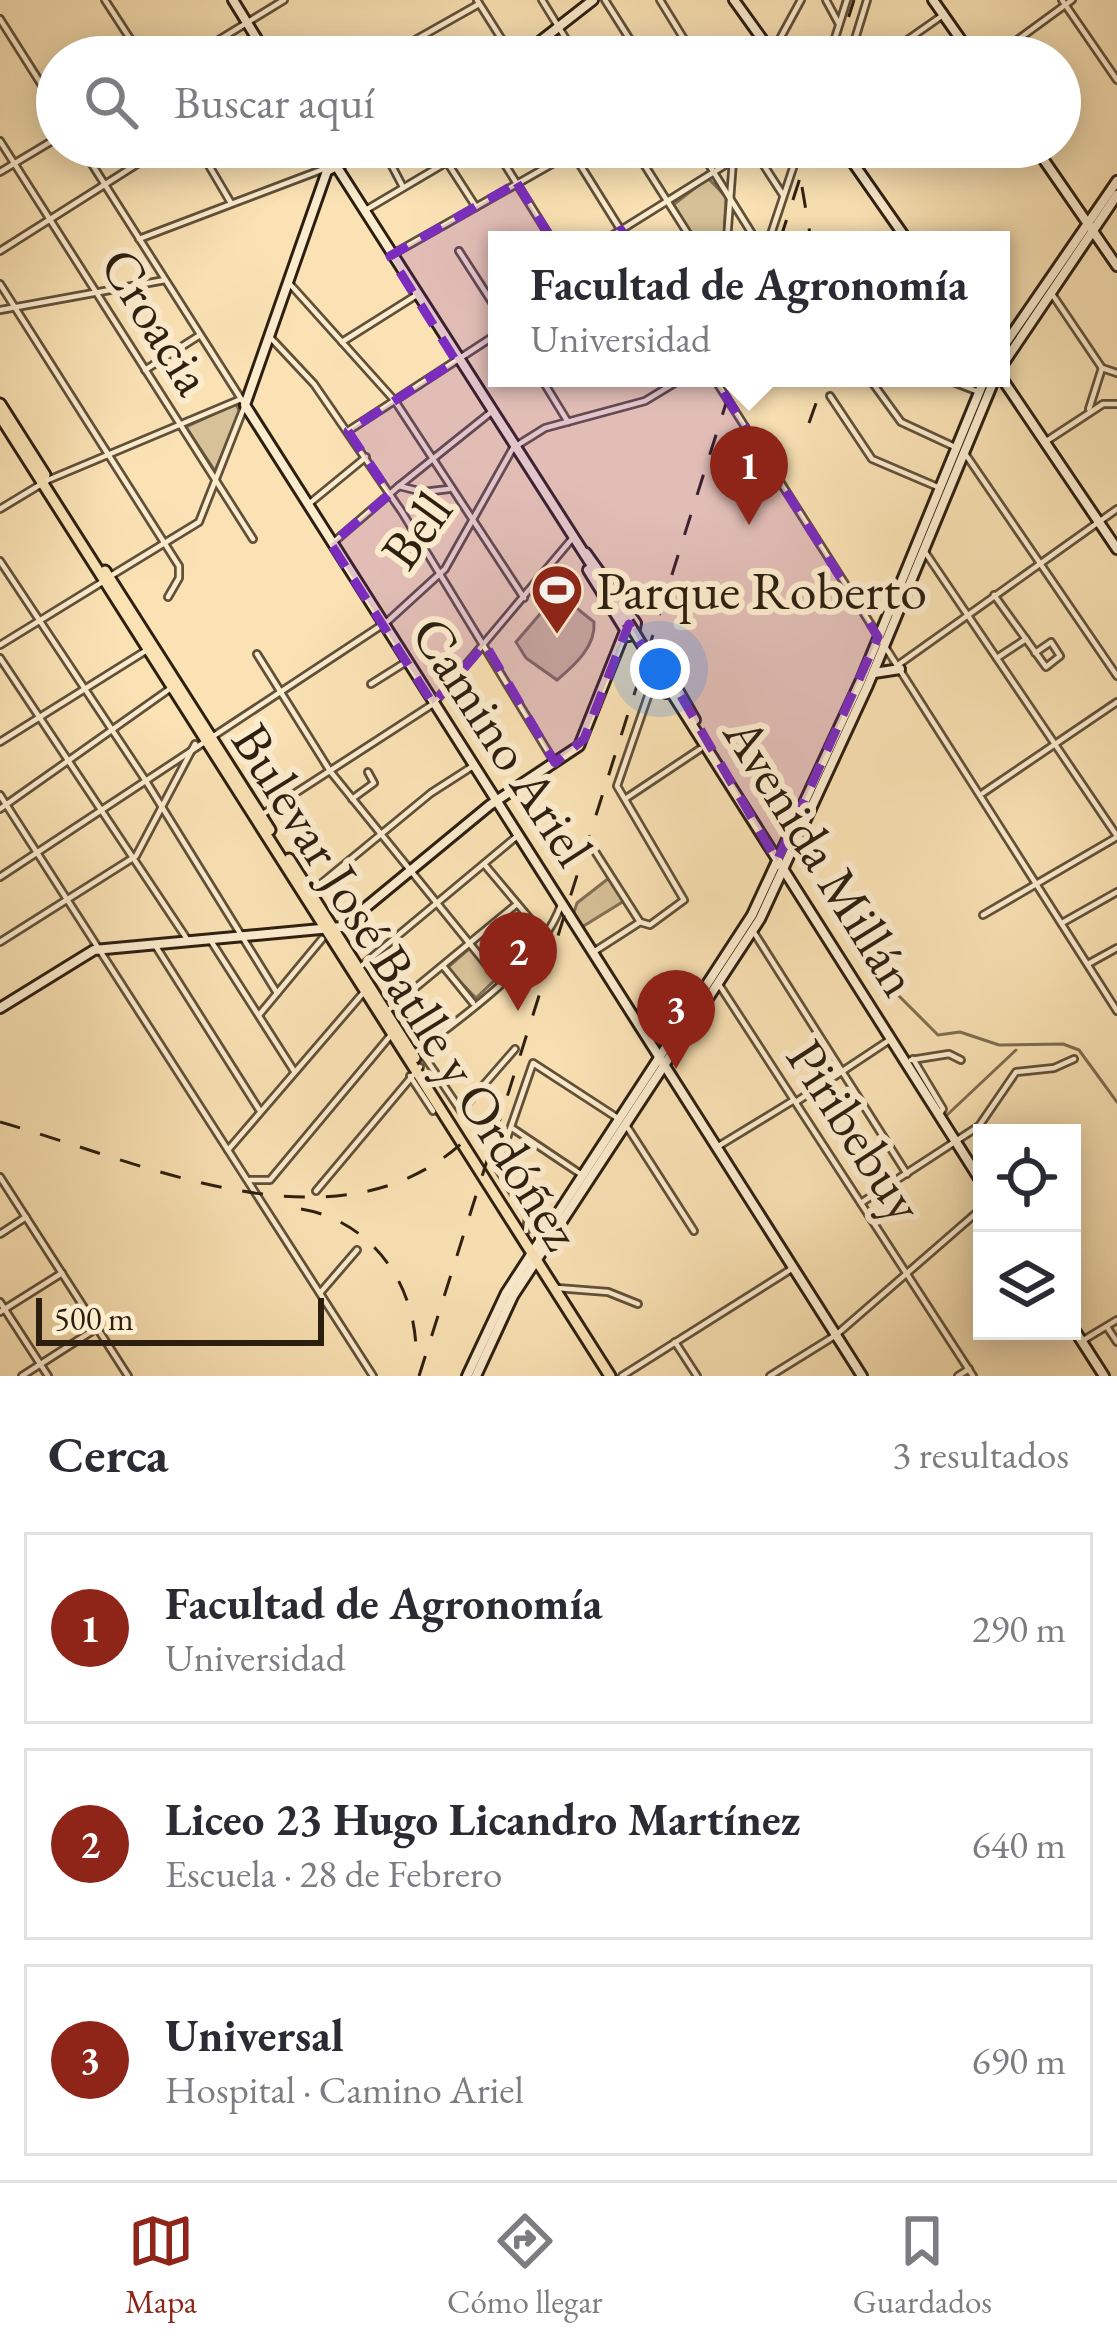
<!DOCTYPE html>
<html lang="es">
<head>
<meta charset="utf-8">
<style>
	body { margin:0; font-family:"EB Garamond",serif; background:#f2f2f3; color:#2b2b33 }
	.controls { position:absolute; right:36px; bottom:36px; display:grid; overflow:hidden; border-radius:0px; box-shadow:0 6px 30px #0003 }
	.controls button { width:108px; height:108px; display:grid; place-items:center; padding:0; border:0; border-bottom:3px solid #e1e1e2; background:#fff; color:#2b2b33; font:60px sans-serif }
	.scale { position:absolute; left:36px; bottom:30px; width:288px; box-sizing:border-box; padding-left:12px; border:6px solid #2d1f10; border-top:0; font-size:33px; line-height:42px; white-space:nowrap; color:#2d1f10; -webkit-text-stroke:9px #fcecce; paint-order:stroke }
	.you { position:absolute; left:660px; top:669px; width:42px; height:42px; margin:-30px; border:9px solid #fff; border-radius:50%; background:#1a73e8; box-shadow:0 0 0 18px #1a73e833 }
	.badge { display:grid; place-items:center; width:78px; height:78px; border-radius:50%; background:#8f2418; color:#fff; font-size:39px; font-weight:700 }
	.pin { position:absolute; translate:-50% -99px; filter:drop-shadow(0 3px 6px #0008) }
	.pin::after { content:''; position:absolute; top:63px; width:42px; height:36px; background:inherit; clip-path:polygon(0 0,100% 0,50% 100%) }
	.popup { position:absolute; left:488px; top:231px; width:522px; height:156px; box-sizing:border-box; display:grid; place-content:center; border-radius:0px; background:#fff; filter:drop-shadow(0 3px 9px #0005); font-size:39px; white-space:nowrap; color:#7c7c81 }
	.popup b { font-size:45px; color:#2b2b33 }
	.popup::after { content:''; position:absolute; left:50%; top:100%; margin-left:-24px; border:24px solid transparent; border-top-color:#fff }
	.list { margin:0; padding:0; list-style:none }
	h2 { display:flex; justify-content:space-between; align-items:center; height:156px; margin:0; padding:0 48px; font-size:51px }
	h2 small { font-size:39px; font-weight:400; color:#7c7c81 }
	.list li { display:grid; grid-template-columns:78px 1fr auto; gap:36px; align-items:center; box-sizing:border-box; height:192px; margin:0 24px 24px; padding:0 24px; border:3px solid #e1e1e2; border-radius:0px }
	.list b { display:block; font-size:45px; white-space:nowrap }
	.list p { margin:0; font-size:39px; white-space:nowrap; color:#7c7c81 }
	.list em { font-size:39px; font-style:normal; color:#7c7c81 }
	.icon { flex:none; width:66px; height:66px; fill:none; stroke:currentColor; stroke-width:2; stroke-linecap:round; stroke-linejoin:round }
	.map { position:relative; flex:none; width:1117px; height:1376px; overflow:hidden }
	.search { position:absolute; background:#fff; box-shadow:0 6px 30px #0003; left:36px; right:36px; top:36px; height:132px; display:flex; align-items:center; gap:30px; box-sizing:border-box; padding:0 42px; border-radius:66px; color:#7c7c81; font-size:45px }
	.sheet { height:804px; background:#fff }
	nav { display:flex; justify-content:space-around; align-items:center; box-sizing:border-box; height:168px; border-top:3px solid #e1e1e2; background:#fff; font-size:33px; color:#7c7c81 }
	nav a { display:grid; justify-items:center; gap:6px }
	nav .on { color:#8f2418 }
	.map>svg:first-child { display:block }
</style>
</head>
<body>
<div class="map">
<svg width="1117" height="1376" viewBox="0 0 1117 1376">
	<rect width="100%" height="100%" fill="#fae2b4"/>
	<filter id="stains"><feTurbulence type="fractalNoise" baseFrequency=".00167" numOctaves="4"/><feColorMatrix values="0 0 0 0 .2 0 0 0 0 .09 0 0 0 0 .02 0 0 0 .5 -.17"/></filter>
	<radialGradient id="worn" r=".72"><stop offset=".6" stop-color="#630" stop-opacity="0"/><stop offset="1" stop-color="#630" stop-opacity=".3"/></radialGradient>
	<g fill="#d7c198" stroke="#827054" stroke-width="3">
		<polygon points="708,178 726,197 724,240 694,240 673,205"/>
		<polygon points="236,404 240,412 215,471 186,427"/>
		<path d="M558,593L594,622C596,646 575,665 557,680L526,658L516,642Z"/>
		<polygon points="609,878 624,901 582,927 573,915 577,903"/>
		<polygon points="470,948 496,979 476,998 447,968"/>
	</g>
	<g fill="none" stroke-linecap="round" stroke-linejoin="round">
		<g stroke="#7e6c51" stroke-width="3">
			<polyline points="897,994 938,1035 960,1032 999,1045 1063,1044 1079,1050 1117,1102"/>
			<polyline points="947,1115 1016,1050"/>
		</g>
		<g stroke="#605039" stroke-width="10">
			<g id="street">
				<polyline points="105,0 142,57"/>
				<polyline points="477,0 513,57"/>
				<polyline points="542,0 577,57"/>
				<polyline points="605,0 641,57"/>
				<polyline points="660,0 695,57"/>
				<polyline points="826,0 839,24"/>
				<polyline points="1062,0 1117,80"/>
				<polyline points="0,19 57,109"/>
				<polyline points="855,39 867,0"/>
				<polyline points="191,57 284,0"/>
				<polyline points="385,57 479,4"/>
				<polyline points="756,57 772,53"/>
				<polyline points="770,57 801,0"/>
				<polyline points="829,57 847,0"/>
				<polyline points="883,57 943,15"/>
				<polyline points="994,57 1072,0"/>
				<polyline points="0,141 253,539"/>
				<polyline points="81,147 245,405 199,522 109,577"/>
				<polyline points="198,147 231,203"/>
				<polyline points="382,147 403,187"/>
				<polyline points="494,147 552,240"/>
				<polyline points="569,147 627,240"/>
				<polyline points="633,147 692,240"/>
				<polyline points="698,147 756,240"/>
				<polyline points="752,147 783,195"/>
				<polyline points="942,147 945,151"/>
				<polyline points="849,157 864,147"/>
				<polyline points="0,172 57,138"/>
				<polyline points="364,211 447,162 476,207"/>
				<polyline points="139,239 329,167"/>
				<polyline points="605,240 733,160"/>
				<polyline points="727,240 734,147"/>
				<polyline points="769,240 800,147"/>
				<polyline points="0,251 164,147"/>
				<polyline points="459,251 497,310"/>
				<polyline points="393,254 582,147"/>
				<polyline points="289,283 395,401 524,598"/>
				<polyline points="0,284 179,566 179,578 168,597"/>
				<polyline points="1052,294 1102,368"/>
				<polyline points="0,310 165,280"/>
				<polyline points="269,336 314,384 402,512 555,763"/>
				<polyline points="342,342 415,296"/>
				<polyline points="1102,368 1117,373"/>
				<polyline points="145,370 200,335"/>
				<polyline points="541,378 568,422"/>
				<polyline points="714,378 1117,1011"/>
				<polyline points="869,378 901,422 957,448"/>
				<polyline points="943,378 979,392"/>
				<polyline points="830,396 872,459 940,488"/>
				<polyline points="1089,409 1102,368"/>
				<polyline points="348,431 497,334"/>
				<polyline points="1045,442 1103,404 1117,404"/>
				<polyline points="964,452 1117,676"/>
				<polyline points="449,489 423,492 399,486 490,413"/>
				<polyline points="310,503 366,457"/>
				<polyline points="0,509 48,480 241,399"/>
				<polyline points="335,541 399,486"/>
				<polyline points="925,552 1117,836"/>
				<polyline points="0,561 144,778 277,993"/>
				<polyline points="994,595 1046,667 1060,656 1051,642 1035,653"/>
				<polyline points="0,645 104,581"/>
				<polyline points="257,654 330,771 500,981"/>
				<polyline points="0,658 189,942"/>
				<polyline points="997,658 1026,639"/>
				<polyline points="898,665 1117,509"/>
				<polyline points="371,684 406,662"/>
				<polyline points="0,742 147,650"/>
				<polyline points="983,793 1117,702"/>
				<polyline points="0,795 373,1376"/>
				<polyline points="352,799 374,783 368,772"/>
				<polyline points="625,799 700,749"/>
				<polyline points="0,809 171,688"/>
				<polyline points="260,816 433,704 571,540"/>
				<polyline points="596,853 640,922"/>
				<polyline points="484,864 546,938"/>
				<polyline points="0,877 388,621 445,569 513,448 545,428 645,401 683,378"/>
				<polyline points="312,891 431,793 473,766"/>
				<polyline points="983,915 1117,837"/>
				<polyline points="1062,923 1117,892"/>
				<polyline points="753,931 907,1174"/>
				<polyline points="211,941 294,1071"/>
				<polyline points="0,942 136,856 195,744"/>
				<polyline points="155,945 260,1111"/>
				<polyline points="592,953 640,922 650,925 684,900 617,786 655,676"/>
				<polyline points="1088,964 1117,948"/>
				<polyline points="443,966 473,1003"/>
				<polyline points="359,968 516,837"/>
				<polyline points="718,983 973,1376"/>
				<polyline points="386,1012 517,904"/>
				<polyline points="259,1015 322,939"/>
				<polyline points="420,1050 461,1111 515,1049"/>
				<path d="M412,1055C461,1018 541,963 561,905"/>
				<polyline points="913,1059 943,1109 939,1115"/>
				<polyline points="911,1060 949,1054 961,1060"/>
				<polyline points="410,1076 433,1111"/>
				<polyline points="796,1102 891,1039"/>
				<polyline points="626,1125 694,1231"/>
				<polyline points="512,1128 582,1175"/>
				<polyline points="717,1147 794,1100"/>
				<polyline points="228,1150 364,992"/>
				<polyline points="0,1177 128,1376"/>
				<polyline points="250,1180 270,1180 391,1035"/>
				<polyline points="316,1191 420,1067"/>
				<polyline points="861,1203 979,1126 1016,1072 1054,1068 1074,1059"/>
				<polyline points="526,1231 528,1217 497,1167 533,1063 619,1119"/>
				<polyline points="0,1234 26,1217"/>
				<polyline points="557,1288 608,1292 638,1304"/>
				<polyline points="320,1293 357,1250"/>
				<polyline points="0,1302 48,1376"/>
				<polyline points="0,1312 62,1273"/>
				<polyline points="1107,1327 1117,1342"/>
				<polyline points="1082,1341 1117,1320"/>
				<polyline points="675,1342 697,1376"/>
				<polyline points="22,1376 97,1328"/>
				<polyline points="622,1376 793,1268"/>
				<polyline points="770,1376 836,1335 982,1208"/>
				<polyline points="958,1376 969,1369"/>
			</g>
		</g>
		<g stroke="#2d1f10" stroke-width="14">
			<g id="secondary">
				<polyline points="233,0 268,57"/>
				<polyline points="734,0 775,57"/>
				<polyline points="933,0 973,57"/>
				<polyline points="520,57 593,0"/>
				<polyline points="324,147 628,622"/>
				<polyline points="371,147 327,171 245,405 862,1376"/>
				<polyline points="842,147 907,240"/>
				<polyline points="1035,147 1117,266"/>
				<polyline points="1001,350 1117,181"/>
				<polyline points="1001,367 1117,195"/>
				<polyline points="1001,377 1117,549"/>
				<polyline points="586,553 636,623 634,634"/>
				<polyline points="588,570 629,636"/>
				<polyline points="874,673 900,669"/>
				<polyline points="668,687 982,1183"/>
				<polyline points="666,693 655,676 659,669 670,676 695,720"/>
				<polyline points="0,1008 94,950 342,927 490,805 579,746 625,631"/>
				<polyline points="1072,1326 1104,1376"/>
				<polyline points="467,1376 506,1293 752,915 861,680 985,378"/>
				<polyline points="476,1376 513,1296 760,919 868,685 995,378"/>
			</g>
		</g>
		<g stroke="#2d1f10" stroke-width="15">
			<g id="primary">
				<polyline points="0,404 45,475"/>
				<polyline points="0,416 610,1376"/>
				<polyline points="105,571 270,830"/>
				<polyline points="289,859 415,1058"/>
			</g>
		</g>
		<use href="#street" stroke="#fcecce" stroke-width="4.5"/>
		<use href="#secondary" stroke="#fcecce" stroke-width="8"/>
		<use href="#primary" stroke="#fae2b4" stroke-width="9"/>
		<g stroke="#2d1f10" stroke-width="3" stroke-dasharray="21 21" stroke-linecap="butt">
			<polyline points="836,57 854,0"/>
			<polyline points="802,187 811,240"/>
			<polyline points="780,240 810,147"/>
			<polyline points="809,423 825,378"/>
			<path d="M0,1122C162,1168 376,1276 500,1100"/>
			<path d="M301,1209C373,1221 419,1287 416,1361"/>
			<polyline points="419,1376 734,378"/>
		</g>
		<g stroke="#2d1f10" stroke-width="14" stroke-linecap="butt">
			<polyline id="secondary-bridge" points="628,622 668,687"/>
		</g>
		<use href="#secondary-bridge" stroke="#fcecce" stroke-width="8"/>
	</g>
	<path fill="#7b2cbf" fill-opacity="0.2" stroke="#7b2cbf" stroke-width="9" stroke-dasharray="24 15" stroke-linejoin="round" d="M517,183L567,264L621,230L878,637L777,861L663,665L657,670L629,624L584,739L555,763L485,644L433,704L331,544L390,494L348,431L456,361L390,256Z"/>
	<defs>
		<g id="stadium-pin" transform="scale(2.7)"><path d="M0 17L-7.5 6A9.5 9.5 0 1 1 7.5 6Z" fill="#8f2418" stroke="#fcecce"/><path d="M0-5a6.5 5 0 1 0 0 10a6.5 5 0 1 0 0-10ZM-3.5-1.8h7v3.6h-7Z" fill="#fff"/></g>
	</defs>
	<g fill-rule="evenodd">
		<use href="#stadium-pin" x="557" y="590"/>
	</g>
	<g text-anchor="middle" stroke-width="12" stroke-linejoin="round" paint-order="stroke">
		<g font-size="54" fill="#2d1f10" stroke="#fcecce">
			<text transform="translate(157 321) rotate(58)" y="19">Croacia</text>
			<text transform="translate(416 530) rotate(-54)" y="19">Bell</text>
			<text transform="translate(503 741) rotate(57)" y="19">Camino Ariel</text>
			<text transform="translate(822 856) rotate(58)" y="19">Avenida Millán</text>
			<text transform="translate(407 986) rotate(58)" y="19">Bulevar José Batlle y Ordóñez</text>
			<text transform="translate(856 1130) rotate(57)" y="19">Piribebuy</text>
		</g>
		<g font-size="54" fill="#2d1f10" stroke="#fcecce" text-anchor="start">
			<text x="596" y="609">Parque Roberto</text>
		</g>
	</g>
	<rect width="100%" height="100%" filter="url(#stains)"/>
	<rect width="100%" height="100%" fill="url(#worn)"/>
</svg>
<div class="controls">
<button><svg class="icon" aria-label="locate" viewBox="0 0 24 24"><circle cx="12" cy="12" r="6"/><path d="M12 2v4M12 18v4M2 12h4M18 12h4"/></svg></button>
<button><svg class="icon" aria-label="layers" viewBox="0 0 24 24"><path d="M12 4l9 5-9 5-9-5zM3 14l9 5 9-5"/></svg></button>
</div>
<div class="scale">500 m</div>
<div class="you"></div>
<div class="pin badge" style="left:749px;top:525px">1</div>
<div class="popup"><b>Facultad de Agronomía</b>Universidad</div>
<div class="pin badge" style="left:518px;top:1011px">2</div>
<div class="pin badge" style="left:676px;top:1069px">3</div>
<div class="search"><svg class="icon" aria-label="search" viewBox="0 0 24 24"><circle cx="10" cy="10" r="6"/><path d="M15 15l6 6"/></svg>Buscar aquí</div>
</div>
<section class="sheet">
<h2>Cerca<small>3 resultados</small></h2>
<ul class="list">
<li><span class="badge">1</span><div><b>Facultad de Agronomía</b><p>Universidad</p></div><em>290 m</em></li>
<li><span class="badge">2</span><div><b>Liceo 23 Hugo Licandro Martínez</b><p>Escuela · 28 de Febrero</p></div><em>640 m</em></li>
<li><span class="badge">3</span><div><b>Universal</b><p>Hospital · Camino Ariel</p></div><em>690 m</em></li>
</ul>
</section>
<nav>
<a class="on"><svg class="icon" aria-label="map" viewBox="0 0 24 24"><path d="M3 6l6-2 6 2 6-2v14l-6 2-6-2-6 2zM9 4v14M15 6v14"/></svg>Mapa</a>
<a><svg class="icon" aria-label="directions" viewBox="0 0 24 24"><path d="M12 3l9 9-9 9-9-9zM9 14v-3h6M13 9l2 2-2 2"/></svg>Cómo llegar</a>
<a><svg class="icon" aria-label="saved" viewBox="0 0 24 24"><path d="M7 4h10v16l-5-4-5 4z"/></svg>Guardados</a>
</nav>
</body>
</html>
